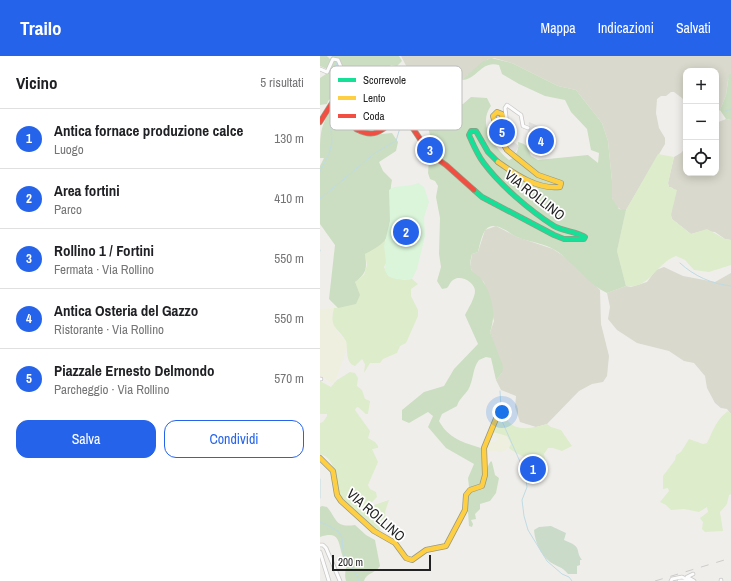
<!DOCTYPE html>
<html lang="it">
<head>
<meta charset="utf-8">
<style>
	body { margin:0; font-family:"Archivo Narrow",sans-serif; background:#f6f6f6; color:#202124 }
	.controls { position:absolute; right:12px; top:12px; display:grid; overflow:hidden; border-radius:8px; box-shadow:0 2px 10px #0003 }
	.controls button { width:36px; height:36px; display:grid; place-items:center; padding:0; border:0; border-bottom:1px solid #e0e0e0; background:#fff; color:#202124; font:20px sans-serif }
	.scale { position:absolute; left:12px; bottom:10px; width:99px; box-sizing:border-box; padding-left:4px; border:2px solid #222; border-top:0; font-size:11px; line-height:14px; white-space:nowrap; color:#222; -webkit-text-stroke:3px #fff; paint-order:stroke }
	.you { position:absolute; left:182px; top:356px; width:14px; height:14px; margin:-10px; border:3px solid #fff; border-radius:50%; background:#1a73e8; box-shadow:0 0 0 6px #1a73e833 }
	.badge { display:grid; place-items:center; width:26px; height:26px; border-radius:50%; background:#2563eb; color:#fff; font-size:13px; font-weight:700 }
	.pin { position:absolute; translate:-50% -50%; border:2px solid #fff; box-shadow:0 1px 4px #0006 }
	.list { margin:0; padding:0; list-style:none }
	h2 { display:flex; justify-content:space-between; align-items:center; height:52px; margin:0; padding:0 16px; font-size:17px }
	h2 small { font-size:13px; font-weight:400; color:#757577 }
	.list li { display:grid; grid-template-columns:26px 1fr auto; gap:12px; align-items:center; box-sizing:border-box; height:60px; padding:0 16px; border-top:1px solid #e0e0e0 }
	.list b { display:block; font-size:15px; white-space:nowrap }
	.list p { margin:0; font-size:13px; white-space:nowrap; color:#757577 }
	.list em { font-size:13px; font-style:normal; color:#757577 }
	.actions { display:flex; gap:8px; padding:12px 16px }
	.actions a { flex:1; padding:9px 0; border:1px solid #2563eb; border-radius:12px; text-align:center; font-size:14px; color:#2563eb }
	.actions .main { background:#2563eb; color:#fff }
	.icon { flex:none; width:22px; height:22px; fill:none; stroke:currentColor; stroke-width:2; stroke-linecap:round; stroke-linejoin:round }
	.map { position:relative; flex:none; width:411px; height:525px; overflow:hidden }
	header { display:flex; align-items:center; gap:24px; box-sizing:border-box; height:56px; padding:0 20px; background:#2563eb; color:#fff }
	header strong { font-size:19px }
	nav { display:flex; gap:22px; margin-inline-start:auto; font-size:14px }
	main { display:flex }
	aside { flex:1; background:#fff }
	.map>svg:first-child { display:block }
</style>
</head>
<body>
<header>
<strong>Trailo</strong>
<nav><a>Mappa</a><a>Indicazioni</a><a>Salvati</a></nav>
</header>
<main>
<aside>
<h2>Vicino<small>5 risultati</small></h2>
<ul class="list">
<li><span class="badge">1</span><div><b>Antica fornace produzione calce</b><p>Luogo</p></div><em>130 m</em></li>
<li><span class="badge">2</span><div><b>Area fortini</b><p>Parco</p></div><em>410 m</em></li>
<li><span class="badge">3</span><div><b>Rollino 1 / Fortini</b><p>Fermata · Via Rollino</p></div><em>550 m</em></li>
<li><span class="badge">4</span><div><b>Antica Osteria del Gazzo</b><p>Ristorante · Via Rollino</p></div><em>550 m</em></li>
<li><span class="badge">5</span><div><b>Piazzale Ernesto Delmondo</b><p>Parcheggio · Via Rollino</p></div><em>570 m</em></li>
</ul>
<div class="actions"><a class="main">Salva</a><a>Condividi</a></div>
</aside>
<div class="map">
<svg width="411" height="525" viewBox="0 0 411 525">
	<rect width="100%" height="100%" fill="#f0eeeb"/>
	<g fill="#d9d9cd">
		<polygon points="81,0 411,0 411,18 408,24 406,39 400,54 396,57 396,15 366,15 366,49 362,42 354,36 351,36 346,40 341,40 337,43 336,57 339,72 345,82 345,88 306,154 303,155 296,150 292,142 292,125 288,85 282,67 256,34 238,30 192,7 174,2 168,3 142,24 124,43 114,58 106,48"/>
		<polygon points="406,63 411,64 411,184 405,183 395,176 382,175 371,178 352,163 351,159 353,132 349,131 348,127 354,101 361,97 366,91 366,117 396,117 396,67"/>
		<polygon points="176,170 197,181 233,193 252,206 280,234 281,268 289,300 287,320 283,326 272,328 259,335 227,368 216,371 200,366 195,351 196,340 181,334 176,324 182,317 170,276 174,265 164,226 154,218 150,211 152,198 158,196 165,174"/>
		<polygon points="344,211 363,220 395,226 411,217 411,358 407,353 401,352 395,347 387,332 385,320 374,307 364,305 349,295 317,287 297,274 288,263 290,251 287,237 306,230 311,231 327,226 336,214"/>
	</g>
	<g fill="#efefdf">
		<polygon points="14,252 12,259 17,276 26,285 27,292 14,329 0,319 0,253"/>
		<polygon points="173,376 187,380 191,391 182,396 167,395 166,393 168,385 175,386 177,384 178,382 171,379"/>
	</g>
	<g fill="#ddeccb">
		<path d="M338,98L354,101L348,127L349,131L357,134L351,159L352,163L371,178L387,173L405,183L411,184V209L389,216L374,214L365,204L356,200C336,207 329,234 306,230L297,195L306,154Z"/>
		<path d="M65,183L66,207L64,211L68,220L84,224L92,223L98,228L91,233V240L98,254V260L86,287L80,290L77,297L63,303L60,307H50L44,317L45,308L42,303L35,310C25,307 28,293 26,285C17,270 9,273 14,252H18L35,226L44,219L47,209L45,198Z"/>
		<path d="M30,316L35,317L38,322L37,330L42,334L45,343L50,345L48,358H46L38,351L36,352L35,354L50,375L48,382L55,386L58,390V392L52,393L58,406L48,429L50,433L56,436L57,441L50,448L54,449L69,444L65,456L66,466L61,468L59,477C50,468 26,451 20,441C13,428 19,403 0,398V367L3,366L7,360V358H0V325L11,331L17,324Z"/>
		<path d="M408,355L411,358V438L409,439L407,448L400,456L403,475L385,476L382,473L383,466L380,462L388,456L387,451L379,456L364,453L351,454L346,449L340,446L349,435L348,432L343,433V420L355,404L356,399L361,396L369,383L383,388L387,387C394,373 396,364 408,355Z"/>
		<path d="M186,362C194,377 213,372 227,368L231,371L241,374L252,390L242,395L233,392H228L224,398L227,411L219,410C212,402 199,401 189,392L191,388L187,380L173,376L176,365Z"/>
	</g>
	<g fill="#cbdec1">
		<path d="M0,0H7L10,3L12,0H79L82,5L77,10L71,9C68,12 66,12 63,14C54,20 55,36 61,43L70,39L78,57L66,64L64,71C54,76 42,70 34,63L32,51L22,39C14,39 9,41 7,48L0,49V22L9,16V14L0,10Z"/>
		<path d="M171,2L192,7L238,30L256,34L282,67L288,85L292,125V142L299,153L306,154L297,195L306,230L287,237C267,228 254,206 235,194C224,187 209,186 197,181C189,177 178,167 169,171C162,174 160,189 158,196L152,198C146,220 157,214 164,227C173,242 176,260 170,276L183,310L182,317L176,324L171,302L166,301L159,304C152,313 154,324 148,334C144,340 139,343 137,350L122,358L119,365C128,382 144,387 161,392L163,411L161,427L154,432L149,431L148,422L154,408L126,392L108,371L113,360L108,356L89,367L82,364V354L104,336L124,330L134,313L158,288L145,259C148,253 155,242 155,235C155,226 140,218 133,224C130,226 129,230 127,232L122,233L117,225L121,211L119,198L120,162L116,141L118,130L115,125L110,123L108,117L109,103L113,94L104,51L106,48L114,58H120L121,61L135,54L137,49L143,48L151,41L167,42L171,50C157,68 175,92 189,104C196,101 199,93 198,86C208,88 208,93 211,100L218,104L268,99L278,107L279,97L271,94L267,73L251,56L245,44L225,40L199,28L182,18L179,9C161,4 158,23 142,24L162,6Z"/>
		<polygon points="409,18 411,18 411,64 406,63 400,54 406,39"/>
		<path d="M18,46H23L28,66L38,78L51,79L72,77L78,86L76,95L59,106L63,115L72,124C68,140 73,169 67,181C64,188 52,194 45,198C47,212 47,217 35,226L40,239L36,248L18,252L9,243L15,189L0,168V110L4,102H0C0,76 0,66 18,46Z"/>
		<path d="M171,405L172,406L175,419L179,422L176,437L170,445L160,448V453L155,458L156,463L151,464L153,468L152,471L149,470L147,441L152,436L163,433C168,424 164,413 171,405Z"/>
		<path d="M2,450L7,451C17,463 15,472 35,469L46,479L55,484L60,510C56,517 46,517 44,525H26C24,519 26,515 26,510C25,504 22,500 21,495C18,481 16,476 0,481V451Z"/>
	</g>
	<path fill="#cadbca" d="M231,470L246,477L244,484C264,492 254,493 262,504H260V509L257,510V518H248C242,510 237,511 230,506C220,498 215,486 214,474L219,471Z"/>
	<path fill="#daf5da" d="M98,127L104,131L109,146L104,161L105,180L97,213L92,223C82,224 68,225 65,214L66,204L64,190L70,165L69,134C75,128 88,132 98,127Z"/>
	<g fill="#e0dfde">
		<polygon points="177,58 180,59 186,80 199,90 195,97 184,86 175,62"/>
		<polygon points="209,66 230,75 231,78 222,81 208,76"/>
	</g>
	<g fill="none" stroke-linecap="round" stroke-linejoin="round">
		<g stroke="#bfdbe3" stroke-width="1">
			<polyline points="16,5 19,23 19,41"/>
			<polyline points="406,55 411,53"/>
			<polyline points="81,60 87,33"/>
			<polyline points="0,115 9,98 12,86 11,73 18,46"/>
			<polyline points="0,143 55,97 76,85 82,65"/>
			<polyline points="0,194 0,195"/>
			<path d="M360,207C374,220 392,228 411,230"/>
			<polyline points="180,335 181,352"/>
			<polyline points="181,355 182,365 205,417 207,431 202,444 204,460 208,474 227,505 242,518 249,521 252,525"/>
			<polyline points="0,423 0,442"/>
			<path d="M0,466C36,481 14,484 28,506C32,514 37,516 39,525"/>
		</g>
		<g stroke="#c9c8c7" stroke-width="4.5">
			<g id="street">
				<polyline points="0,13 7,16 13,3 18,4 28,27 37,38 39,75"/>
				<polyline points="185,79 187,79 188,77 185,52 187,49 201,59 203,70 208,72"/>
				<polyline points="0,323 1,323"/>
				<polyline points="0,489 3,489 6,492 20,525"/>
				<polyline points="0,496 9,525"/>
				<polyline points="373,518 367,521 374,525"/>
				<polyline points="401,524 401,525"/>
				<polyline points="351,525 352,523 362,521 370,525"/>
				<polyline points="359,525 366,525"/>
			</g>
		</g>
		<g stroke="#999a82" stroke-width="6">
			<path id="fast" d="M154,134L162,141L234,179L244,183H264L265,181C259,176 242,175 234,170C209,154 180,129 163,106C157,98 153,88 149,79L151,75H156L168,96L178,106"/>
		</g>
		<g stroke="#999a82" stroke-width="6">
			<g id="slow">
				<path d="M178,106C195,118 218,134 240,131L241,127L218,119L187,94L180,82L173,60L177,56L182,58L185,79"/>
				<polyline points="0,402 13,415 17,439 21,445 54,475 75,487 86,502 92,504 106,494 126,490 145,454 146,439 150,434 162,430 165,419 164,392 180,353"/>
			</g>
		</g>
		<g stroke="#999a82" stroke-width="6">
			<path id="jam" d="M0,66L12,47L21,43L29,52L36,73C62,87 64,64 86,62L110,98L126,109L154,134"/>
		</g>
		<use href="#street" stroke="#fdfcfc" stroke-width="3"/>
		<use href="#fast" stroke="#16e098" stroke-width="4.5"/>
		<use href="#slow" stroke="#ffcf43" stroke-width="4.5"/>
		<use href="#jam" stroke="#f24e42" stroke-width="4.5"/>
		<polyline stroke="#ccc" stroke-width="1" stroke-dasharray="8 8" stroke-linecap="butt" points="335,525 411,502"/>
	</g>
	<g text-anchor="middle" stroke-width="3.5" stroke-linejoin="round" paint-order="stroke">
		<g font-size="14" fill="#222" stroke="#fff">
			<text transform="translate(215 139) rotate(38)" y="5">VIA ROLLINO</text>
			<text transform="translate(56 459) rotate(41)" y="5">VIA ROLLINO</text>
		</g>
	</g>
	<rect x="10" y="10" width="132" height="64" rx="6" fill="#fff" stroke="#bdbdbd" stroke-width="1"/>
	<rect x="18" y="22" width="18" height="4" fill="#16e098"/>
	<rect x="18" y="40" width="18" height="4" fill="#ffcf43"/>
	<rect x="18" y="58" width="18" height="4" fill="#f24e42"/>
	<g font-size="11" fill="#222">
		<text x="43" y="28">Scorrevole</text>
		<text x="43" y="46">Lento</text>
		<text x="43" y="64">Coda</text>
	</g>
</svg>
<div class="controls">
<button>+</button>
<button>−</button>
<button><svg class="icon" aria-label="locate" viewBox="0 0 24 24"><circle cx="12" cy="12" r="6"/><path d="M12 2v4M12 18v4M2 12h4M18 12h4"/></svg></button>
</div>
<div class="scale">200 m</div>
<div class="you"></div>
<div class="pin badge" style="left:213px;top:413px">1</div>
<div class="pin badge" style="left:86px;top:176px">2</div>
<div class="pin badge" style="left:110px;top:94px">3</div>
<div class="pin badge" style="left:221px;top:85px">4</div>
<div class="pin badge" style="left:182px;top:76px">5</div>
</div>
</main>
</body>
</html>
